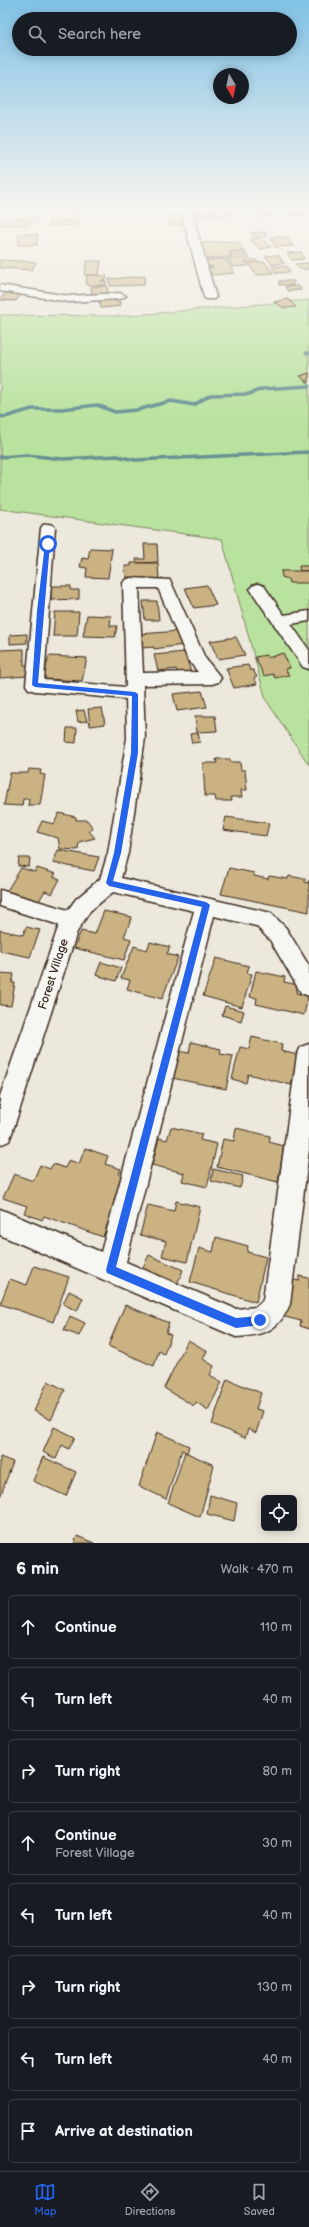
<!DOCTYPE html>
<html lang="en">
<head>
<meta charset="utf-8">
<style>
	body { margin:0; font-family:"Balsamiq Sans",sans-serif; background:#20242c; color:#f1f3f6 }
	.controls { position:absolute; right:12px; bottom:12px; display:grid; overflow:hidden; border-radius:6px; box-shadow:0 2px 10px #0003 }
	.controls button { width:36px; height:36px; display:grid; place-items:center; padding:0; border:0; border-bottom:1px solid #363941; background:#171b24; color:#f1f3f6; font:20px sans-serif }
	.compass { position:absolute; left:213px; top:68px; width:36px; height:36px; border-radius:50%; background:#171b24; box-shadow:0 2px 10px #0003; rotate:171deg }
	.stop { position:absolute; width:12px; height:12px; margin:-9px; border:3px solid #2563eb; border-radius:50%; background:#fff }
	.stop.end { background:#2563eb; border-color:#fff; box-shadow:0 1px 4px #0008 }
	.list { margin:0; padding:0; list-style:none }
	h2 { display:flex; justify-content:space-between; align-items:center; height:52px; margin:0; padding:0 16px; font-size:17px }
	h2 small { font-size:13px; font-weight:400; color:#9ea1a6 }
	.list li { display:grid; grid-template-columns:26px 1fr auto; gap:12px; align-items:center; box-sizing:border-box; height:64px; margin:0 8px 8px; padding:0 8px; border:1px solid #363941; border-radius:6px }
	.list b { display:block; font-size:15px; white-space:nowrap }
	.list p { margin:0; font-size:13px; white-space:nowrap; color:#9ea1a6 }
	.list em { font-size:13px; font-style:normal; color:#9ea1a6 }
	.icon { flex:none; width:22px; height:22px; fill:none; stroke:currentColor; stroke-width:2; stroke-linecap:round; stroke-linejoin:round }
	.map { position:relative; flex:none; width:309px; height:1543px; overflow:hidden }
	.search { position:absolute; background:#171b24; box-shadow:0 2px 10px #0003; left:12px; right:12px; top:12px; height:44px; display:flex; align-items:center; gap:10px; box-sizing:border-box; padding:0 14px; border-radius:22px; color:#9ea1a6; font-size:15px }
	.sheet { height:628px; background:#171b24 }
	nav { display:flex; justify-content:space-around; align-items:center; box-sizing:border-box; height:56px; border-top:1px solid #363941; background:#171b24; font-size:11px; color:#9ea1a6 }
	nav a { display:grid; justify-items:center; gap:2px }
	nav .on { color:#2563eb }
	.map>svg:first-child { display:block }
</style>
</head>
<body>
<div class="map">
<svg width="309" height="1543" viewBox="0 0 309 1543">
	<rect width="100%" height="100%" fill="#ede8dc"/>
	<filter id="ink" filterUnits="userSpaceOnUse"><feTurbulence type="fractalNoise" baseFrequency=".025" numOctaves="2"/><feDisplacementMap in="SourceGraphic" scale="8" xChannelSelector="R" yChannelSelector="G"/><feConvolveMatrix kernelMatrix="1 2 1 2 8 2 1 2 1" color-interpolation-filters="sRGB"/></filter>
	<g filter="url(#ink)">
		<polygon fill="#b9e29e" stroke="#7a865e" points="309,300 309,765 266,700 222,539 0,509 0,315 123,316"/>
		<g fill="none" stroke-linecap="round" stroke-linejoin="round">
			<polyline stroke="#679193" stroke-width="3" points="306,353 309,353"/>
			<g stroke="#679193" stroke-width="3.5">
				<polyline points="0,416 5,417 32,409 62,409 97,405 115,412 137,410 171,401 194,405 210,395 249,394 262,389 309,386"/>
				<polyline points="0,457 27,455 63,459 117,456 135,460 309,452"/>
			</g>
		</g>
		<g fill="#cab282" stroke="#3b2a1e">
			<polygon points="47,210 79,210 79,214 47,215"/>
			<polygon points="224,210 230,210 233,215 216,216 213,211"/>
			<polygon points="211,211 215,217 196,218 192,212"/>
			<polygon points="273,211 276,216 256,218 253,213"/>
			<polygon points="306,212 309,214 292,216 289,214"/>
			<polygon points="168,216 181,216 182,225 169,225"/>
			<polygon points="37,218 38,223 28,223 29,225 1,225 0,220"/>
			<polygon points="78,220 77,225 48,226 49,221"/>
			<polygon points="265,232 267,236 255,237 250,233"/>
			<polygon points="19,234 37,234 37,245 18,245"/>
			<polygon points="271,237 288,237 293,246 275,247"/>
			<polygon points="260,238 271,247 261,249 250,240"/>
			<polygon points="236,241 245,251 229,252 231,257 204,259 199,243"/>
			<polygon points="230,252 245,252 247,255 232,256"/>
			<polygon points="301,252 304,259 292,260 287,253"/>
			<polygon points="278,255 284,263 272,265 265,256"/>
			<polygon points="249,257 251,260 256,260 258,262 249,263 244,260 248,266 233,267 227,259"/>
			<polygon points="225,259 235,273 211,275 208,268 213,267 207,265 207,260"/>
			<polygon points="0,260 36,262 32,270 0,268"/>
			<polygon points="87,261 101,261 99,275 84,275"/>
			<polygon points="265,262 273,273 256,275 248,263"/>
			<polygon points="308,263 309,269 300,269 295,264"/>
			<polygon points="286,266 290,272 276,273 272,267"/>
			<polygon points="87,275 107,276 106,280 100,281 106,281 106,285 86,285"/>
			<polygon points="145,276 144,285 110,286 109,279"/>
			<polygon points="279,281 294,281 293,285 279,285"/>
			<polygon points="107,286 108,294 92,295 91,287"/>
			<polygon points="298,286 301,290 288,291 285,287"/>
			<polygon points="5,293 21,294 16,301 0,300"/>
			<polygon points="115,299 116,302 120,302 121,306 101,308 99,301"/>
			<polygon points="288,299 296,307 284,308 274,302"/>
			<polygon points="309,373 309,382 307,382 300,376"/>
			<polygon points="144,544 157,544 158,562 137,563 136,559 145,559"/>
			<polygon points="90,548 112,549 108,578 86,577 87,568 80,567 82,558 88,559"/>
			<polygon points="131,563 158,563 159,579 126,577 125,566 131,566"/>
			<polygon points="299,566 309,566 309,570 300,571"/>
			<polygon points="281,571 309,571 309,583 289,583 288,579 282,577"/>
			<polygon points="207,585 216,605 194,608 185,588"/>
			<polygon points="51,586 71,586 71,590 79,590 79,599 51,600"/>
			<polygon points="143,601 157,601 159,620 145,620"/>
			<polygon points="55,612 79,612 77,636 53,636"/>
			<polygon points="87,615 111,616 110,626 117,626 115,637 83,636"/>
			<polygon points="180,631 183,645 154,649 154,647 142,648 140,634"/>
			<polygon points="27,634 27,643 10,644 10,635"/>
			<polygon points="236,637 245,655 218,659 210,641"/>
			<polygon points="24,649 24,665 28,665 28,676 0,678 0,650"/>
			<polygon points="185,652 191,673 178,675 176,669 158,671 154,655"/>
			<polygon points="283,653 290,668 285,669 289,675 275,678 273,674 264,676 255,657 266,655 268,658"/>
			<polygon points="49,656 87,658 82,681 43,679"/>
			<polygon points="248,665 250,670 253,670 257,677 254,678 257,684 234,688 226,668"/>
			<polygon points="202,691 207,707 177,711 173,694"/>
			<polygon points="102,708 105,724 90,726 88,709"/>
			<polygon points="84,710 87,721 78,722 76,711"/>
			<polygon points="195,716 215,716 217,731 197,732"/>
			<polygon points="67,728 77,728 76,743 66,742"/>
			<polygon points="198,733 200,742 192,743 190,734"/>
			<polygon points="216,759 230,759 230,762 240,762 241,770 245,770 247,790 241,790 242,797 231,797 232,801 216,801 215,796 205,796 203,763 217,763"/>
			<polygon points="29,769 41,770 40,774 45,775 40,805 28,805 29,799 23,799 22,806 4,805 10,773 28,773"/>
			<polygon points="59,813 76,817 76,820 87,820 93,828 89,831 95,838 79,842 78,850 60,849 58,838 37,832 42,821 54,824"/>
			<polygon points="226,817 269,823 266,836 223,830"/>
			<polygon points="58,850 99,857 94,871 53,863"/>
			<polygon points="19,858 30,858 29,867 18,866"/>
			<polygon points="21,868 35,872 37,868 56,874 53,877 60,879 52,894 45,891 37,904 5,894"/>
			<polygon points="229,868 254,873 254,876 268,879 269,876 288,879 289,876 305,879 305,882 308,883 309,880 309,912 221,894"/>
			<polygon points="104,911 132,917 124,937 131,939 124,960 74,948 81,931 95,934"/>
			<polygon points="26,927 40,930 30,957 0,951 0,930 23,935"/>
			<polygon points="150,942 170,947 167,954 178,957 162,999 127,989 130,980 121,978 134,946 147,950"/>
			<polygon points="216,958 249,966 247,973 252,974 242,1007 203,996"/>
			<polygon points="101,962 121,968 116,981 96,975"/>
			<polygon points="256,971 285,977 284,982 298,985 296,993 308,996 304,1015 256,1004 257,998 250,997"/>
			<polygon points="0,973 14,974 12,983 15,983 11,1006 0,1005"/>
			<polygon points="225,1006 244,1011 241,1021 222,1015"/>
			<polygon points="252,1037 282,1044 281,1051 298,1055 291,1085 248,1074 246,1083 232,1079 240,1047 249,1049"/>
			<polygon points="191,1042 221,1049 220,1054 233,1056 226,1089 172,1078 179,1051 189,1053"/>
			<polygon points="171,1127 202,1134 200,1140 217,1144 207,1187 182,1181 184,1173 152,1165 159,1138 167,1140"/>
			<polygon points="236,1128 270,1136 269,1142 284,1146 278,1182 217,1167 223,1139 234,1141"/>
			<polygon points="85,1148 108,1156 105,1164 121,1169 119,1174 124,1176 103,1237 44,1216 42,1220 24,1213 27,1206 3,1198 14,1174 33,1181 40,1165 50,1169 53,1164 65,1168 69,1160 79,1164"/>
			<polygon points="213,1169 243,1176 240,1188 211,1181"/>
			<polygon points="176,1201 200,1207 187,1262 162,1256 166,1241 140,1235 148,1205 174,1211"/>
			<polygon points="216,1237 248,1246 247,1252 266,1257 256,1302 190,1282 199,1248 213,1252"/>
			<polygon points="149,1255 183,1270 176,1287 141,1271"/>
			<polygon points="34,1266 69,1277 53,1322 0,1304 10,1279 27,1285"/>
			<polygon points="299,1276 309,1278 309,1329 300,1326 301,1321 281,1316 286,1278 299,1281"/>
			<polygon points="69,1291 83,1298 77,1311 63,1304"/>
			<polygon points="125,1305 169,1323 166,1333 171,1335 164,1354 159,1351 154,1366 108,1346"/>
			<polygon points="70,1316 85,1323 79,1336 64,1330"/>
			<polygon points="188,1340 207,1351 203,1359 214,1366 210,1375 222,1382 208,1410 196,1402 194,1406 164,1388"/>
			<polygon points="227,1379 261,1393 256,1409 263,1411 256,1433 248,1429 245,1438 212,1424"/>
			<polygon points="48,1381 65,1390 51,1420 34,1411"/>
			<polygon points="54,1427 75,1437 69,1449 62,1445 56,1459 43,1452"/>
			<polygon points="157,1432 189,1446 187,1453 182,1450 166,1499 139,1486"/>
			<polygon points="185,1452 214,1465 200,1517 168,1503"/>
			<polygon points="0,1457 13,1462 0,1497"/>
			<polygon points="43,1457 76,1472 66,1496 33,1481"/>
			<polygon points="210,1495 237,1503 234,1521 207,1514"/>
			<polygon points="77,1536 94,1543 74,1543"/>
		</g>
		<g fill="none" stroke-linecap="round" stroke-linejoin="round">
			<g stroke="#3b2a1e" stroke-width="3">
				<g id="minor">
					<polygon points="181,210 191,210 216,297 214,299 206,299 204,297"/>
					<polygon points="0,285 69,296 120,293 126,296 120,299 69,302 0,291"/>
					<path d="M48,524L53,525L55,528L44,680L126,687L123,583L125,580L131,578L170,580L205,658L221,678L218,682L212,684L143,685L145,738L128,853L121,878L271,913L286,928L309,966V996L301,993L270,940L256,926L214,916L126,1262L236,1309L256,1307L263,1300L297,1055L301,1047L309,1044V1150L290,1304C279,1331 264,1335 236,1337L0,1235V1209L101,1252L194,911L113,892L90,911L77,932L12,1133L9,1141L0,1145V1096L59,925L0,906V890L68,910L76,899L100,879L108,853L127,738L126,699L35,691L29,689L26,685L41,528L43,525ZM139,588H158L188,660L198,672L143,673Z"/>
					<polygon points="258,584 264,586 284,615 309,611 309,621 291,624 309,650 309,669 303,667 250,589 252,586"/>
				</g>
			</g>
			<use href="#minor" fill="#f6f6f2" fill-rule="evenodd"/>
		</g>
	</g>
	<linearGradient id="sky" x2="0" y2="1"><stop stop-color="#80c1e5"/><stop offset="0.49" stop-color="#f7f5ef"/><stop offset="1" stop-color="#f7f5ef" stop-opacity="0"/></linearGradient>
	<rect width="309" height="426" fill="url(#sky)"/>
	<polygon fill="#2563eb" points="48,542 50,544 38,683 135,692 138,694 138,753 121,853 113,881 206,902 210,905 116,1267 236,1318 260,1316 265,1320 260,1325 236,1328 107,1273 106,1270 202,907 109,886 106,883 114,853 131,753 132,696 35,687 32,685 37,611 45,544"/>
	<g text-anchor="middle" stroke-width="3.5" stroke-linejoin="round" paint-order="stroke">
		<g font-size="12" fill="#3b2a1e" stroke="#f6f6f2">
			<text transform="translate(53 974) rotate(-72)" y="4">Forest Village</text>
		</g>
	</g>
</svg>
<div class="controls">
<button><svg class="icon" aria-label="locate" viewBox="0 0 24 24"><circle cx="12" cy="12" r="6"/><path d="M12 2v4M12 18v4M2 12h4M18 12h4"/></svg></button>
</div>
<svg class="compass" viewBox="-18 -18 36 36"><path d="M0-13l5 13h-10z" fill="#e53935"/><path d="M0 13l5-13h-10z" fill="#9ea1a6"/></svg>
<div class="stop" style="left:48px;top:544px"></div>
<div class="stop end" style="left:260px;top:1320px"></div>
<div class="search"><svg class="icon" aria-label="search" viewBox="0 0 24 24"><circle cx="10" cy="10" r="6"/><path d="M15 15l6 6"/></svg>Search here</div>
</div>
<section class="sheet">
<h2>6 min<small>Walk · 470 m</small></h2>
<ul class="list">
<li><svg class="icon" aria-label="ahead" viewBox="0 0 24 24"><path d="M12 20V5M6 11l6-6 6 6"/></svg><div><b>Continue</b></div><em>110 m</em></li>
<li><svg class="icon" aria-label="left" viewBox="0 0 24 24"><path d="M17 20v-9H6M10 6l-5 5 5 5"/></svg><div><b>Turn left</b></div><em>40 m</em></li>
<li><svg class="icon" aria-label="right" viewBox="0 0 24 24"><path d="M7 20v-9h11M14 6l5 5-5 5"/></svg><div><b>Turn right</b></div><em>80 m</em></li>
<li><svg class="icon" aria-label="ahead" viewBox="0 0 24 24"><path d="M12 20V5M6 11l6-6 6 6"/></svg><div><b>Continue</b><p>Forest Village</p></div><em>30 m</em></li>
<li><svg class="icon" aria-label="left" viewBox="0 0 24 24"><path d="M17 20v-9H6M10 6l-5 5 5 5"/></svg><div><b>Turn left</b></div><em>40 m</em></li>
<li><svg class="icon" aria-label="right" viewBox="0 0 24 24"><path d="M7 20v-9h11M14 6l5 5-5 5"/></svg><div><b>Turn right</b></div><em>130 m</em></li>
<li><svg class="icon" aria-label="left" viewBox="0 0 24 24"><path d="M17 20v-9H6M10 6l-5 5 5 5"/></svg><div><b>Turn left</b></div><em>40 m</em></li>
<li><svg class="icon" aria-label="arrive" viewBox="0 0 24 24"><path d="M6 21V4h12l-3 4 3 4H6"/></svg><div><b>Arrive at destination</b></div></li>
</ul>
</section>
<nav>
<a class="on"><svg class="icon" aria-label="map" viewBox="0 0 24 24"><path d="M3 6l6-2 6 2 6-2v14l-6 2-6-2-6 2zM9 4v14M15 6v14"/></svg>Map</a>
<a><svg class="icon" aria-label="directions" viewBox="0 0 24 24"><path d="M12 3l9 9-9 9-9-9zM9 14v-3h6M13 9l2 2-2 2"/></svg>Directions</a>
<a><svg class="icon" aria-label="saved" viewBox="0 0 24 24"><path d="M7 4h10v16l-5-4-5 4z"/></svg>Saved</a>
</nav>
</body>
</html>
